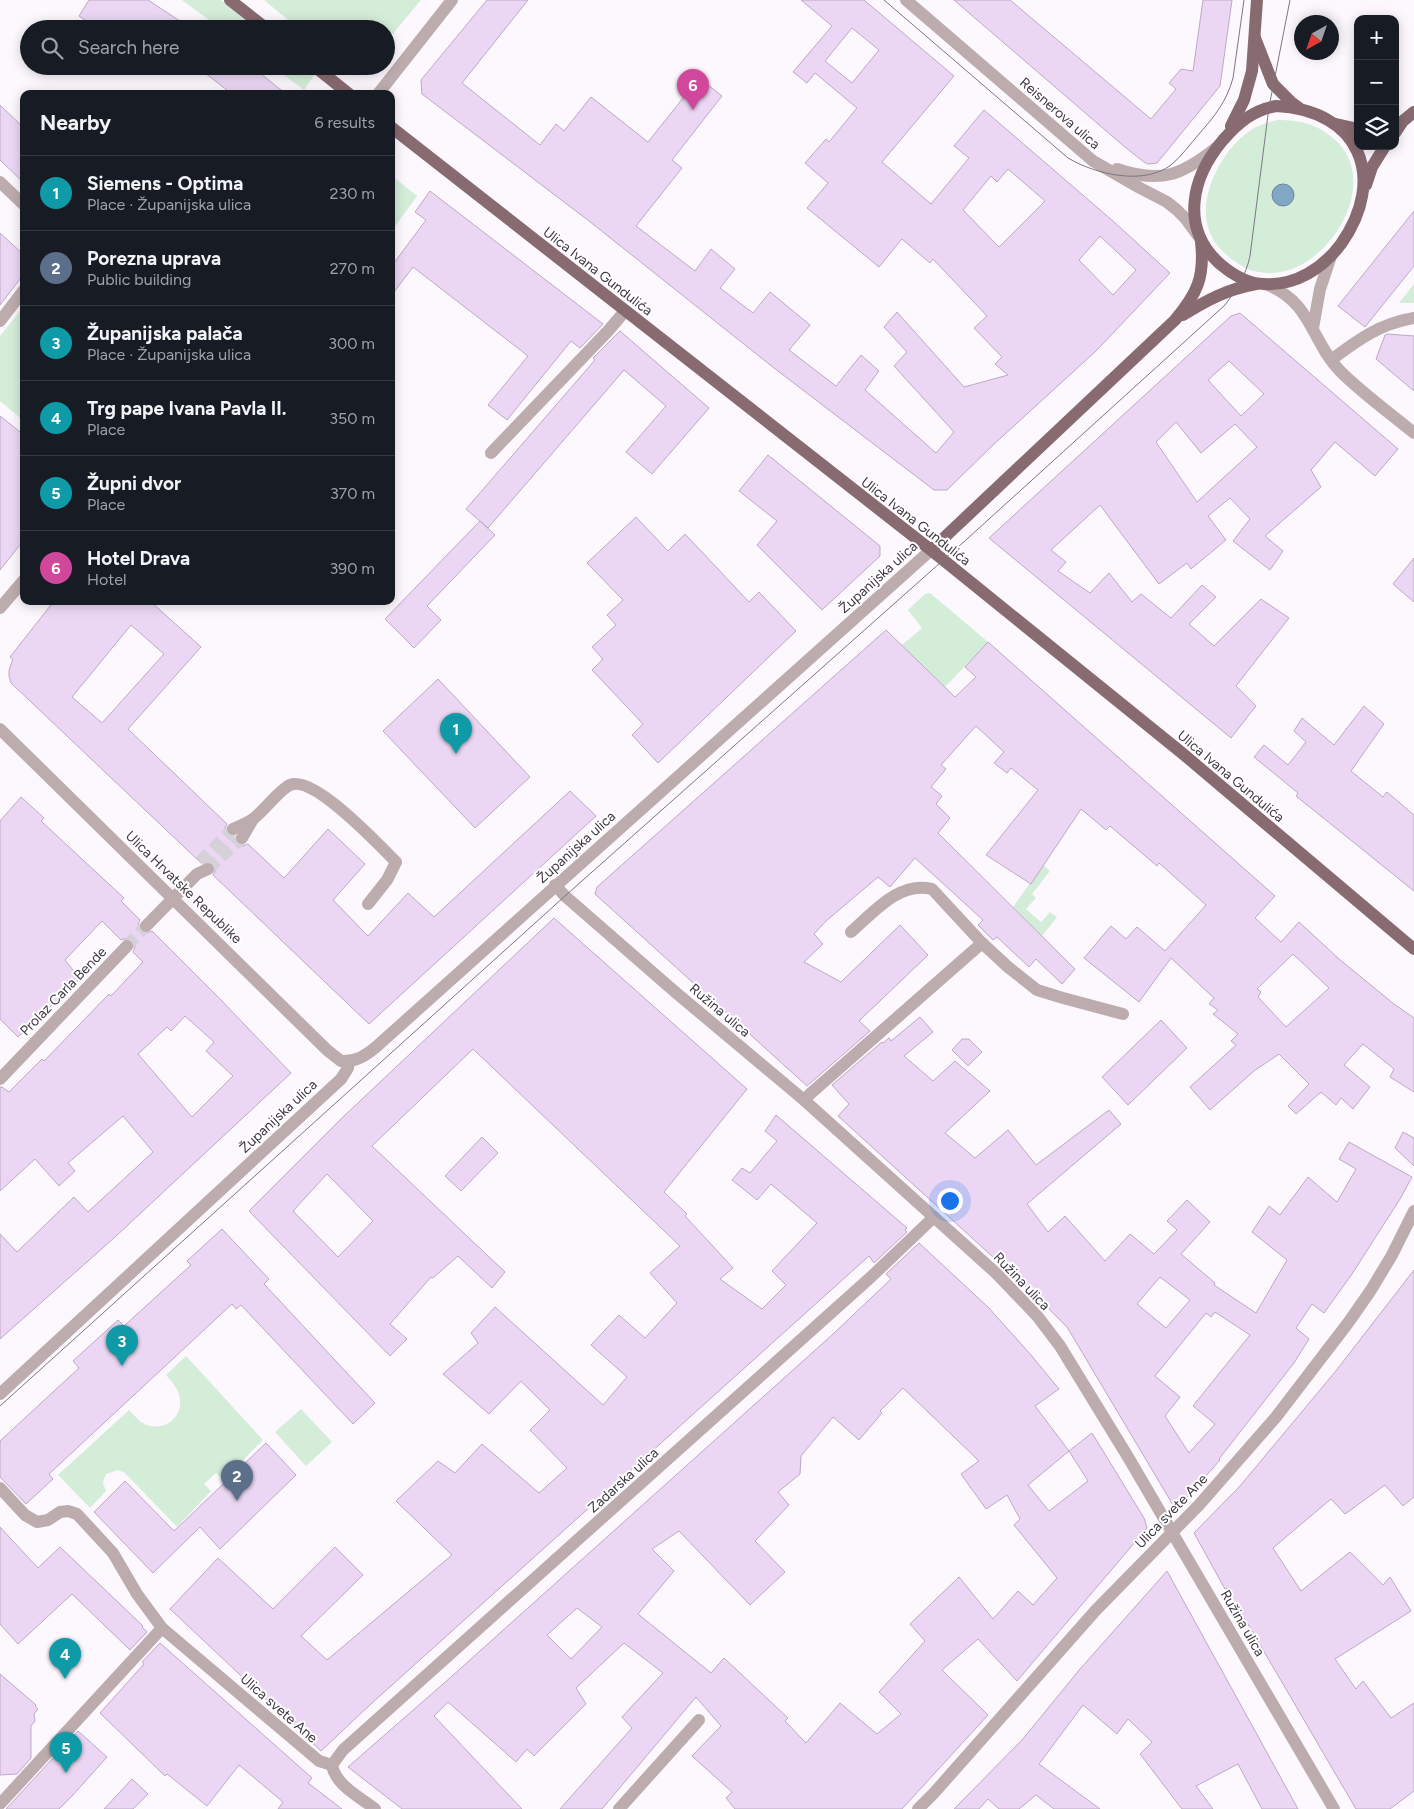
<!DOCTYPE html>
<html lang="en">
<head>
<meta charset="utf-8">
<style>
	body { margin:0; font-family:Figtree,sans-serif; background:#242831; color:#f1f3f6 }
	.controls { position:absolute; right:15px; top:15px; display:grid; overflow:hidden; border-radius:10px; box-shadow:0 2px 12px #0003 }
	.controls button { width:45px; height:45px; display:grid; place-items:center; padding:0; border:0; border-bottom:1px solid #363941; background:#171b24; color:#f1f3f6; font:25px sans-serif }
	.compass { position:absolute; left:1294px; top:15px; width:45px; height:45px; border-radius:50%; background:#171b24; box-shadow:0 2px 12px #0003; rotate:220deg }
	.you { position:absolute; left:949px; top:1200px; width:18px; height:18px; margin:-12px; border:4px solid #fff; border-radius:50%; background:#1a73e8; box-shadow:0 0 0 8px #1a73e833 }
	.badge { display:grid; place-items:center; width:32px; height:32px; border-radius:50%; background:#db2777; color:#fff; font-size:16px; font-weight:700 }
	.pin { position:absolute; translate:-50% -41px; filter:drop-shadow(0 1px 2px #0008) }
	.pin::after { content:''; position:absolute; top:26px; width:18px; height:15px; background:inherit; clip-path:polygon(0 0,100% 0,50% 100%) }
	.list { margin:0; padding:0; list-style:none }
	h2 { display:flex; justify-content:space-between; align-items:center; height:65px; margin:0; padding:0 20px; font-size:21px }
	h2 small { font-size:16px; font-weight:400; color:#9ea1a6 }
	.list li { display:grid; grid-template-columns:32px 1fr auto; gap:15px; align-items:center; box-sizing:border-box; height:75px; padding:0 20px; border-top:1px solid #363941 }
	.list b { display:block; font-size:19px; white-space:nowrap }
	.list p { margin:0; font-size:16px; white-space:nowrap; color:#9ea1a6 }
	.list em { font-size:16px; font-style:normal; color:#9ea1a6 }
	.icon { flex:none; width:28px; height:28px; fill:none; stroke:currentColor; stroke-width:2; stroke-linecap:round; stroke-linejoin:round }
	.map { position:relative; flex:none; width:1414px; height:1809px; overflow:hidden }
	.search { position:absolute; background:#171b24; box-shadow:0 2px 12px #0003; left:20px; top:20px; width:375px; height:55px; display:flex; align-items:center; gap:12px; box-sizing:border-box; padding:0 18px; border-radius:28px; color:#9ea1a6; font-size:19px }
	.panel { position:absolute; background:#171b24; box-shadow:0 2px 12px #0003; left:20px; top:90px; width:375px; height:515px; border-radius:10px }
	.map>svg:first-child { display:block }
</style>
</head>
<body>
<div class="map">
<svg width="1414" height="1809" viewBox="0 0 1414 1809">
	<rect width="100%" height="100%" fill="#fcf8fe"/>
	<g fill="#d4edd8">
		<polygon points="182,0 221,0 257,29 221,29"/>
		<polygon points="264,0 421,0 386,42 386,29 299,29"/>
		<polygon points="272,66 305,66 315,74 304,90"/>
		<polygon points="346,66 367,66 358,76"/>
		<path d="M1277,120C1301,120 1314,123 1333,138C1388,183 1321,285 1259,272C1253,271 1247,270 1242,266C1227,257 1213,245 1208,227C1198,192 1225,144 1256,127C1262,124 1270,122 1277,120Z"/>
		<polygon points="391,175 417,196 391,232"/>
		<polygon points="1414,284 1414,303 1399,303"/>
		<polygon points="24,306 24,421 0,401 0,336"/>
		<polygon points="930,593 988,642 945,687 902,645 922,628 908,610 925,594"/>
		<polygon points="1043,865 1050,871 1032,894 1036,898 1026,909 1041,922 1050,912 1057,917 1042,936 1013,907"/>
		<path d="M186,1356L263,1440L223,1480L216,1473L204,1484L211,1491L177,1527L125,1473L118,1470L106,1474L103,1483L106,1491L90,1508L58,1475L129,1410C135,1416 140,1423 147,1425C167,1432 185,1414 179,1395C177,1387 171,1381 166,1375Z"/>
		<polygon points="301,1409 332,1442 306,1466 275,1432"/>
	</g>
	<circle fill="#82a7c5" stroke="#6e859e" cx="1283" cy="195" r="11"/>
	<g fill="#ebd7f3" stroke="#bda9c5" fill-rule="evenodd">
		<polygon points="89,0 148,0 192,29 98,29 79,16"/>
		<path d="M487,0H528L462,83L540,145L556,124L564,131L591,97L648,142L699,78L722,96L672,160L682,168L636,226L695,271L711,249L735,269L720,288L753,313L770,292L810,325L789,350L836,386L861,355L879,371L865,390L936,453L954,432L894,366L907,352L884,327L897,312L964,387L1008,375L995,364L1002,357L974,328L987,316L933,259L930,263L902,239L879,267L807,208L828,183L805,163L826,139L829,142L857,108L815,73L807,83L793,72L832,26L801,0H864L954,76L882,162L931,204L969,158L954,146L984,110L1113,221L1170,273L1096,351L992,446L947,490H934L774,368L589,221L422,94L421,80ZM852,28L879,50L852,83L825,61ZM1008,169L1045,201L999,247L963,210L991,176L997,182ZM1100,236L1136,270L1113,295L1079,260Z"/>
		<polygon points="954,0 1010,0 1151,119 1176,89 1169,83 1181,69 1193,71 1203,0 1232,0 1220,86 1157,163 1148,164 1144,162 1126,148"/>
		<polygon points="196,66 251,66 286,94 232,94"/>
		<polygon points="0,105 24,128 24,183 0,160"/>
		<polygon points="430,191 603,324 580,348 571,341 507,420 488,405 528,356 413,267 391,296 391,267 426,220 415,212"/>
		<polygon points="1414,211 1414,266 1365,327 1338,306"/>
		<polygon points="0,233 24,255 24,274 0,305"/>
		<path d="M1240,313L1398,449L1375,476L1335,442L1311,470L1321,487L1265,536L1283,551L1270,570L1233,541L1250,519L1230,498L1208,516L1226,540L1191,569L1187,563L1159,584L1100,505L1051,550L1066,562L1058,571L1090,593L1109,573L1132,602L1141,594L1171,618L1202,585L1216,597L1189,624L1214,646L1261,599L1289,618L1236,686L1256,706L1231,738L989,538L1231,316ZM1229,361L1264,394L1241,416L1208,380ZM1176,422L1201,453L1235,424L1257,447L1197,502L1156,442Z"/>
		<polygon points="620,331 709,408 652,474 626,452 666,406 624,370 488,528 480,521 495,535 427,606 441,620 414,648 385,619 480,521 466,509 595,360 593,358"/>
		<polygon points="1387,334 1414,336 1414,391 1376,359 1385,335"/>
		<polygon points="0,416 24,435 24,540 0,570"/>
		<polygon points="768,455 880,546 880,556 822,610 757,545 777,521 739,491"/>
		<polygon points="636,517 668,551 685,534 749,602 759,592 796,631 658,763 632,735 643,724 592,670 603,659 592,647 616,625 607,615 623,600 587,563"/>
		<polygon points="1414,558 1414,602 1393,584"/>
		<path d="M54,601H150L201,647L128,729L227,824L225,828L226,833L229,836L234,837L235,842L238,845L242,846L248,844L284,878L328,829L365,864L333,900L368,936L408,893L434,917L570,791L596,816L369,1024L213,875L216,869L213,863L208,861L201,863L11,683L9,676V670L13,659L10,657ZM131,625L164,654L102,723L72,697Z"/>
		<path d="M886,630L955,697L976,677L965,667L988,642L1275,896L1255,918L1281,942L1299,922L1339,959L1394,1004L1414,1018V1092L1390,1077L1394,1069L1363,1044L1344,1065L1370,1087L1353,1109L1341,1098L1336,1105L1321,1092L1296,1114L1288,1106L1309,1084L1279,1054L1254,1071L1210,1110L1190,1087L1236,1045L1231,1041L1238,1034L1213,1014L1218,1010L1209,1004L1214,998L1171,958L1139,1002L1084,958L1111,926L1126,939L1137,927L1165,951L1206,905L1159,863L1157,866L1110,826L1106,830L1081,809L1031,884L986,855L1038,790L1011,768L1007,773L994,763L1004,752L976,726L941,765L946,769L931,787L942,796L936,804L950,818L938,833L1075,969L1062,984L1036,959L1029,967L997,937L993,940L978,925L983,920L915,858L890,887L878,877L826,921L814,934L823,944L804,962L841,982L900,925L928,955L859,1021L870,1031L807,1086L595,894L597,887ZM1293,954L1329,988L1286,1027L1258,997L1261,992L1257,989Z"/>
		<polygon points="438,679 530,777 475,828 383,731"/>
		<polygon points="1364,706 1384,724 1351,771 1383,797 1387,792 1414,815 1414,891 1296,796 1298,793 1254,757 1264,745 1288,765 1306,742 1294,731 1302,718 1334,745"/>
		<path d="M21,797L44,818L41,821L124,898L121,901L140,920L138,924L140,931L144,934L152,931L220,999L291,1073L114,1238L0,1339V1234L17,1252L74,1197L88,1212L153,1152L123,1116L68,1163L75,1171L59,1186L35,1159L0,1191V1087H2L9,1092L42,1059L44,1061L109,994L111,996L143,962L133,952L135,947L133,940L128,938L121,940L102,921L65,960L80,979L18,1037L0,1019V821ZM185,1016L214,1042L206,1051L233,1076L192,1117L138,1054L167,1027L171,1031Z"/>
		<path d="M554,918L747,1089L664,1192L687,1214L685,1216L733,1268L720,1279L762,1309L786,1285L772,1271L817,1223L771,1184L757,1200L732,1180L742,1168L750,1173L777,1141L765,1131L776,1115L907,1228L905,1230L907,1232L874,1263L869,1256L372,1703L321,1751L170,1609L218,1558L273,1609L335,1547L363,1575L301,1636L327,1660L452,1555L396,1501L438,1461L455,1473L482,1444L539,1493L567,1468L530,1430L550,1410L521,1381L489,1414L443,1374L478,1343L471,1333L495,1307L603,1405L627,1377L591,1345L619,1315L645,1338L677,1303L650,1273L680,1246L473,1049L372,1146L505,1272L492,1288L458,1256L433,1278L431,1277L390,1324L407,1339L390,1356L249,1211L342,1118ZM327,1174L373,1221L338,1257L293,1211Z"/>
		<path d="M920,1017L933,1032L904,1056L933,1081L955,1061L990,1091L945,1133L975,1158L1008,1130L1036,1165L1109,1110L1121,1124L1027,1204L1048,1232L1065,1216L1105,1261L1130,1234L1154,1254L1177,1230L1167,1221L1187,1200L1210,1222L1181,1254L1215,1283L1214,1285L1256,1313L1287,1260L1252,1232L1269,1206L1280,1215L1308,1177L1337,1202L1356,1169L1339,1159L1349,1142L1412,1177L1400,1199L1352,1274L1324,1313L1312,1304L1296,1328L1309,1339L1294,1363L1219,1459L1220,1460L1176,1510L1067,1327L1038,1298L838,1116L849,1104L832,1085L882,1042L883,1043L889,1038L891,1041ZM1160,1277L1190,1300L1166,1328L1137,1304ZM1215,1312L1250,1335L1193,1406L1215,1424L1189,1453L1165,1416L1180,1397L1155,1376L1206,1313L1211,1317Z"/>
		<polygon points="1161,1020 1187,1048 1128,1105 1102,1077"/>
		<polygon points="962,1039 969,1039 982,1052 968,1066 952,1050"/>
		<polygon points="1403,1132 1414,1138 1414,1166 1395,1148"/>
		<polygon points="482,1137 498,1153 461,1191 445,1176"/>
		<polygon points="222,1229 269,1279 264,1284 375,1403 353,1424 241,1305 236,1309 232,1304 49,1474 53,1479 26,1504 0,1477 0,1441 79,1368 73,1361 118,1320 124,1326 191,1265 187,1261"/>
		<path d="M919,1243L988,1307L1031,1355L1059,1389L1035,1406L1069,1451L1092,1433L1144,1518L1147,1528L1017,1681L978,1639L942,1670L988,1715L902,1809H735L726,1798L732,1792L692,1756L721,1726L696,1697L602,1809H560L632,1728L622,1717L663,1673L624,1643L576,1688L586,1704L534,1756L527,1749L516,1762L448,1702L434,1716L522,1809H402L348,1767L451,1677L832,1335L891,1279L886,1274ZM903,1388L979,1461L961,1474L986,1509L1007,1495L1020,1519L1014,1525L1057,1578L1033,1605L1018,1591L993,1619L959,1577L910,1624L925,1641L879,1692L901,1714L877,1734L840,1703L806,1743L785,1721L788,1718L724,1658L711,1673L638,1614L674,1571L652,1549L679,1531L750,1605L785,1572L755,1541L789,1505L778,1492L800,1474L801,1456L833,1417L859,1440L882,1413L880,1411ZM1069,1451L1088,1481L1049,1511L1028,1485ZM577,1608L602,1627L571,1659L547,1635Z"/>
		<polygon points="1414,1270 1414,1497 1403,1506 1385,1485 1345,1514 1331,1499 1273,1548 1301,1591 1350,1552 1383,1585 1390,1577 1411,1611 1335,1659 1356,1689 1363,1681 1391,1718 1414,1703 1414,1791 1390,1809 1356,1809 1252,1631 1226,1588 1225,1589 1194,1533 1240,1486 1335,1372"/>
		<polygon points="266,1443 296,1475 220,1549 200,1527 153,1573 94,1512 125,1481 174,1531"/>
		<polygon points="0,1527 38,1568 60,1547 143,1626 142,1627 147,1632 130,1650 72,1594 18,1644 0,1624"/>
		<polygon points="1167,1571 1298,1809 1262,1809 1238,1764 1196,1786 1213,1809 1182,1809 1140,1754 1152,1742 1128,1719 1117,1734 1083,1705 1039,1764 1100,1809 1054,1809 1036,1795 1019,1809 999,1809 988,1799 979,1809 954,1809 1022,1740 1080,1669"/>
		<polygon points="160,1643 312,1778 308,1783 342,1809 278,1809 283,1802 239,1765 207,1806 167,1774 165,1776 100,1713 144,1664 142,1662"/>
		<polygon points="0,1674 36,1705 35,1706 38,1709 34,1714 35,1721 31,1726 31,1758 17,1774 0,1775"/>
		<polygon points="78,1731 107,1757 73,1795 59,1809 6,1809"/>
		<polygon points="132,1779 148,1794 133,1809 104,1809"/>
	</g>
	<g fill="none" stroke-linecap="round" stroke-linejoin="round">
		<g stroke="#d6d1d8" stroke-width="12" stroke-dasharray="12 6" stroke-linecap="butt">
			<polyline points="200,862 233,829"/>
			<polyline points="208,869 242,838"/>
			<polyline points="127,946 146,926"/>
		</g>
		<g stroke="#bdacae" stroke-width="12">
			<polyline points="906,0 1093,161 1140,188 1167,202 1177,210 1185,218 1199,237"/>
			<polyline points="378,94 452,0"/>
			<path d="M1117,169C1161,184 1182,175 1216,148"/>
			<polyline points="0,182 24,205"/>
			<path d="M1268,285C1312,303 1311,341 1340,371C1363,394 1390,413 1414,433"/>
			<polyline points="0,321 24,290"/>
			<polyline points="1313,328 1320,289 1331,256"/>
			<path d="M1331,360C1358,340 1379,324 1414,318"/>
			<polyline points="491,453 608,331 625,311"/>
			<polyline points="0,608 24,580"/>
			<path d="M0,729L327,1050L341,1061C356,1062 365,1056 376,1047L931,550"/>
			<path d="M233,829C240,826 247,823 253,819C264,811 279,790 290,785C314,775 379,845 396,862L387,880L368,904"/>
			<polyline points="242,838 253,819"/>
			<polyline points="555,885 565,896 674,991 804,1100 997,1274 1038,1317 1060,1346 1128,1457 1334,1809"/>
			<polyline points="146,926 197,874 208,869"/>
			<path d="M851,932C874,912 899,881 932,889L982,943L1008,967L1037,990L1063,998L1123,1014"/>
			<polyline points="0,1079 127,946"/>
			<polyline points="804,1100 810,1094 982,943"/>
			<polyline points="0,1394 341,1079 348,1068 349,1061"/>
			<polyline points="0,1488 25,1515 37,1522 48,1520 60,1512 68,1511 77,1514 113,1553 137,1594 162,1628 312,1755 319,1761 332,1765"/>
			<polyline points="332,1765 343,1750 871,1277 934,1217"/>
			<path d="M332,1765C335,1785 360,1797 375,1809"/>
			<polyline points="0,1804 162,1628"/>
			<polyline points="619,1809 699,1720"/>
			<polyline points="918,1809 934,1793 1096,1610 1199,1505 1276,1417 1348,1323 1371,1290 1392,1255 1414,1211"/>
		</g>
		<g stroke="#886b70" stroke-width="12">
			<polyline points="230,0 267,29"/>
			<polyline points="1255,38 1273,84 1292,103 1299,108"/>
			<polyline points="314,66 349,94"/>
			<path d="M1276,106C1359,110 1388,177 1341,244C1323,268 1296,286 1264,284C1249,284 1232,274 1220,264C1180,228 1191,178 1223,140C1238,123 1253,110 1276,106Z"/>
			<polyline points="1336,124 1358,129"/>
			<polyline points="1231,126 1244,100 1252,71 1257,0"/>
			<polyline points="391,127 931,550 1182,753 1414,949"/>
			<polyline points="1395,133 1403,121 1414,112"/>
			<polyline points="1366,185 1372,167 1385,146"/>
			<path d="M1183,315C1207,300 1228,289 1256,284"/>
			<path d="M931,550L1175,320C1197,294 1205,277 1201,242"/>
		</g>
		<g stroke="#7d7780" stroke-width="1">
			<path d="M884,0L1068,158C1095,174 1143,186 1171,165C1182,156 1190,144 1199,134C1214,117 1227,101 1233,78L1244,0"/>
			<path d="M0,1406L565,896L967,539L1225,305C1237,289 1246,275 1250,256L1269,107L1290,0"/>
		</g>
	</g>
	<g text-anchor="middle" stroke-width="4" stroke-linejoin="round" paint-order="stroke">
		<g font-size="14" fill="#3f3742" stroke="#fff">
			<text transform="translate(1060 113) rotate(41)" y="5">Reisnerova ulica</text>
			<text transform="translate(598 271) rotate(38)" y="5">Ulica Ivana Gundulića</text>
			<text transform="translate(916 521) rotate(38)" y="5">Ulica Ivana Gundulića</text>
			<text transform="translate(878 577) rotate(-42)" y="5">Županijska ulica</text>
			<text transform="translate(1231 776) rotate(40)" y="5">Ulica Ivana Gundulića</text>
			<text transform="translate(576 847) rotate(-42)" y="5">Županijska ulica</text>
			<text transform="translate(184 887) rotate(44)" y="5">Ulica Hrvatske Republike</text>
			<text transform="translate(63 991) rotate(-46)" y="5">Prolaz Carla Bende</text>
			<text transform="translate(720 1010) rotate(40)" y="5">Ružina ulica</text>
			<text transform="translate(278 1116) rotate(-43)" y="5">Županijska ulica</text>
			<text transform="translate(1022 1281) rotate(46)" y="5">Ružina ulica</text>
			<text transform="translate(623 1480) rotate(-42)" y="5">Zadarska ulica</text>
			<text transform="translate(1171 1511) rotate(-46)" y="5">Ulica svete Ane</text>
			<text transform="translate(1243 1623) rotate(60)" y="5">Ružina ulica</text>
			<text transform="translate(279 1708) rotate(41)" y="5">Ulica svete Ane</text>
		</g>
	</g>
</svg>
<div class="controls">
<button>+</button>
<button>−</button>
<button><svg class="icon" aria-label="layers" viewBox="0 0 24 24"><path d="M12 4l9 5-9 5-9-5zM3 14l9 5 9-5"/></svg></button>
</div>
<svg class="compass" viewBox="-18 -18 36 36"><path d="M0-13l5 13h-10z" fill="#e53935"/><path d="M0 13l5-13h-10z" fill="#9ea1a6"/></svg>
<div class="you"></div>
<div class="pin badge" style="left:456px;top:754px;background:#0f9aa8">1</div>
<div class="pin badge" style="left:237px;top:1501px;background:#5c6f8a">2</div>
<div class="pin badge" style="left:122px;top:1366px;background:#0f9aa8">3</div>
<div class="pin badge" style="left:65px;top:1679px;background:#0f9aa8">4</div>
<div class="pin badge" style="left:66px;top:1773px;background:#0f9aa8">5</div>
<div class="pin badge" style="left:693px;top:110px;background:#d1479c">6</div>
<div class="search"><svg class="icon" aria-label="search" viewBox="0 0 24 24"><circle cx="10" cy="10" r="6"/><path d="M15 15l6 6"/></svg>Search here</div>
<section class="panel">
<h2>Nearby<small>6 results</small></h2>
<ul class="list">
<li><span class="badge" style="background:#0f9aa8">1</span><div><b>Siemens - Optima</b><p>Place · Županijska ulica</p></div><em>230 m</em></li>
<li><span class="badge" style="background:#5c6f8a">2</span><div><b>Porezna uprava</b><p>Public building</p></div><em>270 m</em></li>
<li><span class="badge" style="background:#0f9aa8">3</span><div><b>Županijska palača</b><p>Place · Županijska ulica</p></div><em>300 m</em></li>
<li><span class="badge" style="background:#0f9aa8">4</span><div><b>Trg pape Ivana Pavla II.</b><p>Place</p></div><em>350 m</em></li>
<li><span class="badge" style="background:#0f9aa8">5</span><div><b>Župni dvor</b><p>Place</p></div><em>370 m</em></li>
<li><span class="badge" style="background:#d1479c">6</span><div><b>Hotel Drava</b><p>Hotel</p></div><em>390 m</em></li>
</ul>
</section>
</div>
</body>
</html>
